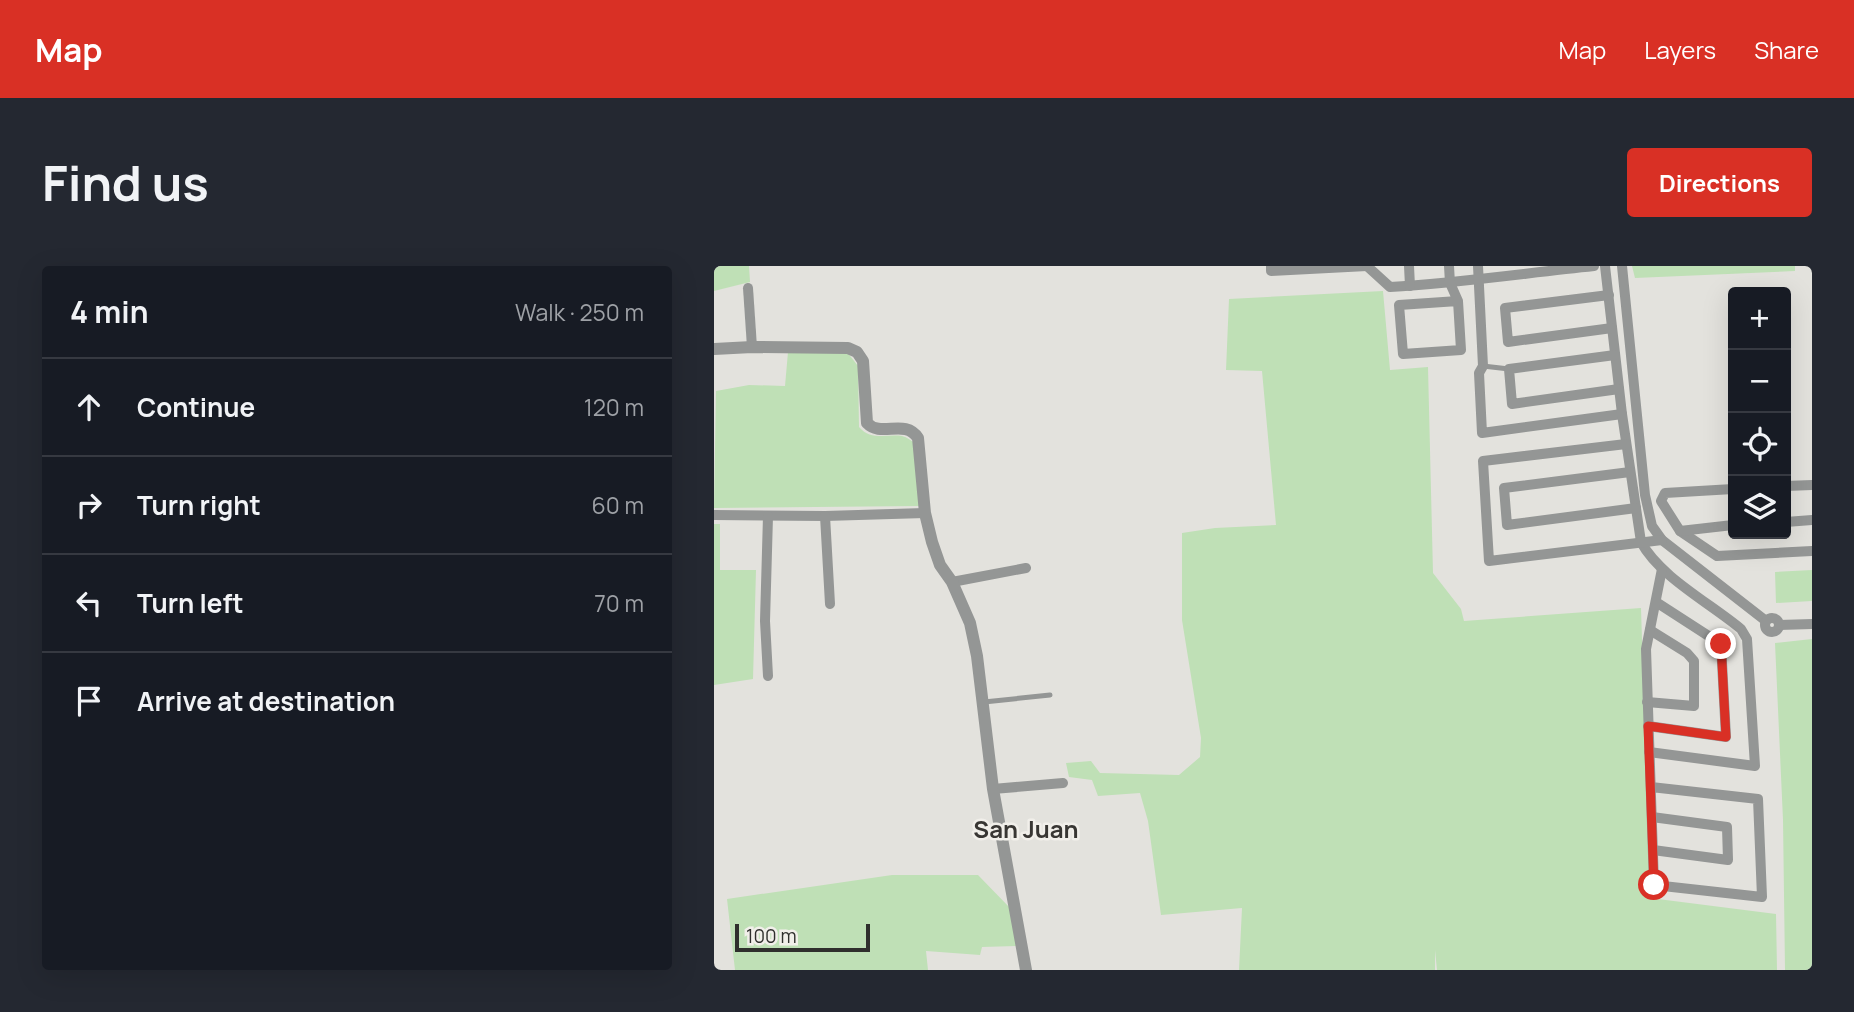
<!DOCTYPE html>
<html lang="en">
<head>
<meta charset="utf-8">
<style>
	body { margin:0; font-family:Manrope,sans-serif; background:#242831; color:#f1f3f6 }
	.controls { position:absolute; right:21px; top:21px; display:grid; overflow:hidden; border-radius:7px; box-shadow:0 7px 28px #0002 }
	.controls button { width:63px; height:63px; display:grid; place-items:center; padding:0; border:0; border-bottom:2px solid #363941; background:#171b24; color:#f1f3f6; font:35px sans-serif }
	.scale { position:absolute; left:21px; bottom:18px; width:135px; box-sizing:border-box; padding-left:7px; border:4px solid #2f2f2d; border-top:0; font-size:19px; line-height:24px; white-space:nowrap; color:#2f2f2d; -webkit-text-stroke:5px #f1efea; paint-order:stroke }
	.stop { position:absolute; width:21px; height:21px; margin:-16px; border:5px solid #d93025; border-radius:50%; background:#fff }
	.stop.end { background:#d93025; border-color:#fff; box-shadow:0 2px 7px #0008 }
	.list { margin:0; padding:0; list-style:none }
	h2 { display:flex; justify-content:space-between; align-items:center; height:91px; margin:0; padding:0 28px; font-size:30px }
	h2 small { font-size:23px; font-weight:400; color:#9ea1a6 }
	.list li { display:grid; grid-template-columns:46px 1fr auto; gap:21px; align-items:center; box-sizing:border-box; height:98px; padding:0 28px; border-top:2px solid #363941 }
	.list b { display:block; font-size:26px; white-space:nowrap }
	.list em { font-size:23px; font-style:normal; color:#9ea1a6 }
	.icon { flex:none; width:38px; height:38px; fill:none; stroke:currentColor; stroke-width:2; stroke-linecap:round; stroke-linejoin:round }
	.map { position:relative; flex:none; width:1098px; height:704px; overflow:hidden; border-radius:7px }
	header { display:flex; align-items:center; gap:42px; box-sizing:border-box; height:98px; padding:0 35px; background:#d93025; color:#fff }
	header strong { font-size:33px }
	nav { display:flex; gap:38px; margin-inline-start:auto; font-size:24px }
	.intro { display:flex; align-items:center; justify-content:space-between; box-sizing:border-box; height:168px; padding:0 42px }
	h1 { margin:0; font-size:49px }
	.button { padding:18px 32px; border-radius:7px; background:#d93025; color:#fff; font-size:24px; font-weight:700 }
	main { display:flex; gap:42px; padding:0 42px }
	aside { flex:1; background:#171b24; border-radius:7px; box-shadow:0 7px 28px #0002 }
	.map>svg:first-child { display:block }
</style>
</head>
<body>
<header>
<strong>Map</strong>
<nav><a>Map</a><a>Layers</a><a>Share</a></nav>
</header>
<div class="intro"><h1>Find us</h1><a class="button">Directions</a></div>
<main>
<aside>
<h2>4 min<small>Walk · 250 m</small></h2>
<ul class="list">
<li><svg class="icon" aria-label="ahead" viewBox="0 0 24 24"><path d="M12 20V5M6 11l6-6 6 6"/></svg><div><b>Continue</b></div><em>120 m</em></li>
<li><svg class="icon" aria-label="right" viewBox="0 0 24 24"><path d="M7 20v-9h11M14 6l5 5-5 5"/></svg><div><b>Turn right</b></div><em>60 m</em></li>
<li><svg class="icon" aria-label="left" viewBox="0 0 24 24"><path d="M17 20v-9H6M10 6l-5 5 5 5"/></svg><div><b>Turn left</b></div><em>70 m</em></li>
<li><svg class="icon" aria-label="arrive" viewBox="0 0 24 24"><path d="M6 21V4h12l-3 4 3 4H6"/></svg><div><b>Arrive at destination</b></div></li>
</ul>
</aside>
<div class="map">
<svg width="1098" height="704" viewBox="0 0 1098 704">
	<rect width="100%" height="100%" fill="#e3e2dd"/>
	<g fill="#bfe0b6">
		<polygon points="0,0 35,0 36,16 0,25"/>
		<polygon points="918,0 1081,0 1081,5 921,12"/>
		<polygon points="669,25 676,104 714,101 719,307 747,343 750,355 927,342 936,632 1062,648 1063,704 723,704 721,684 721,704 525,704 528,642 447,649 434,555 426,527 384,530 378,514 355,511 352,497 377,495 386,507 465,509 486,491 487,472 468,354 468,267 501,262 562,259 548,105 512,104 515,33"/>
		<path d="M74,86H133L144,100L145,161C157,175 172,168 188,170C193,171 198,175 203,179L206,240L0,242L2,125L35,119L71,120Z"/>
		<polygon points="0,258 6,258 6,304 42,304 39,413 0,419"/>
		<polygon points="1098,304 1098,335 1062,337 1061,306"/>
		<polygon points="1098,373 1098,704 1071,704 1069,554 1061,377"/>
		<polygon points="178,609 264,609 297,643 302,680 268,681 266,689 212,685 214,704 21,704 13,633"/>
	</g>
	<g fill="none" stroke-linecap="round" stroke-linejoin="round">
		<g stroke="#949695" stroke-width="5">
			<polyline points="769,100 795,103"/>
			<polyline points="270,436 336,429"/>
		</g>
		<g stroke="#949695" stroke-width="10">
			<polyline points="557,0 557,5 653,0"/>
			<path d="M653,0L676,21C744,17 812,7 880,0"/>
			<polyline points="695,0 696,20"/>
			<polyline points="735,0 736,17 744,35 747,84 689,88 685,39 744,35"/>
			<polyline points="764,0 769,100 765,107 768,167 908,148"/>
			<path d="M891,0L908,148L927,276C946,311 996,337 1027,363L1033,373L1041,500L935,486"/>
			<polyline points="908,0 931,229 938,260 948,274 1052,355"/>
			<polyline points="34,22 38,81"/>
			<polyline points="895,29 791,42 794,76 898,62"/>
			<polyline points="901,89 795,103 798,138 905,123"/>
			<polyline points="912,178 769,195 775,295 948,274"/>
			<polyline points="916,206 790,222 793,259 922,242"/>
			<polyline points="1072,220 1098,219"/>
			<polyline points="1019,223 951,227 947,235 966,265 1003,290 1098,285"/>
			<polyline points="0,249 111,250 211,247"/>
			<polyline points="111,250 116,338"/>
			<polyline points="1072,256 1098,254"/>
			<polyline points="966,265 1019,259"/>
			<polyline points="238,316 312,302"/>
			<circle cx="1058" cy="359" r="7"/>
			<polyline points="1065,359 1098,358"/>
			<polyline points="54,410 51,355 54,250"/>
			<polyline points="933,436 980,440 980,395 973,387 936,364"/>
			<polyline points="934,460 1012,471 1007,378 942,336"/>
			<polyline points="937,521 1044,533 1048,631 940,619 932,383 948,303"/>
			<polyline points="279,523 349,517"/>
			<polyline points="938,551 1013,561 1014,594 939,584"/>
		</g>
		<path stroke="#949695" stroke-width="12" d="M0,83L38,81L134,82L143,86L149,95L153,157C167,172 191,152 204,172L211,247L218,276L226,299L238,316L256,357L263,390L279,523L312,704"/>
	</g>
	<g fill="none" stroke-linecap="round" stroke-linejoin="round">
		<polyline stroke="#d93025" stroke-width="9" points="940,619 934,460 1012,471 1007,378"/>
	</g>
	<g text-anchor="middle" stroke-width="5" stroke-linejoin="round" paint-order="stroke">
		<g font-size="24" font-weight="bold" fill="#383633" stroke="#f1efea">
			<text x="312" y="572">San Juan</text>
		</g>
	</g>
</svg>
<div class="controls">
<button>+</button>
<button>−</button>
<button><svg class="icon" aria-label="locate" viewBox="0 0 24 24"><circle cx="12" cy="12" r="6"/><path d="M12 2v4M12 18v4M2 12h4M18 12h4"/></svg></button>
<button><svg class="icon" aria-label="layers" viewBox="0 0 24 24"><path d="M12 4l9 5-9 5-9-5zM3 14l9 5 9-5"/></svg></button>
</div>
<div class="scale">100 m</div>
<div class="stop" style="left:940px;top:619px"></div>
<div class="stop end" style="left:1007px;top:378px"></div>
</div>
</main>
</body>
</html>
